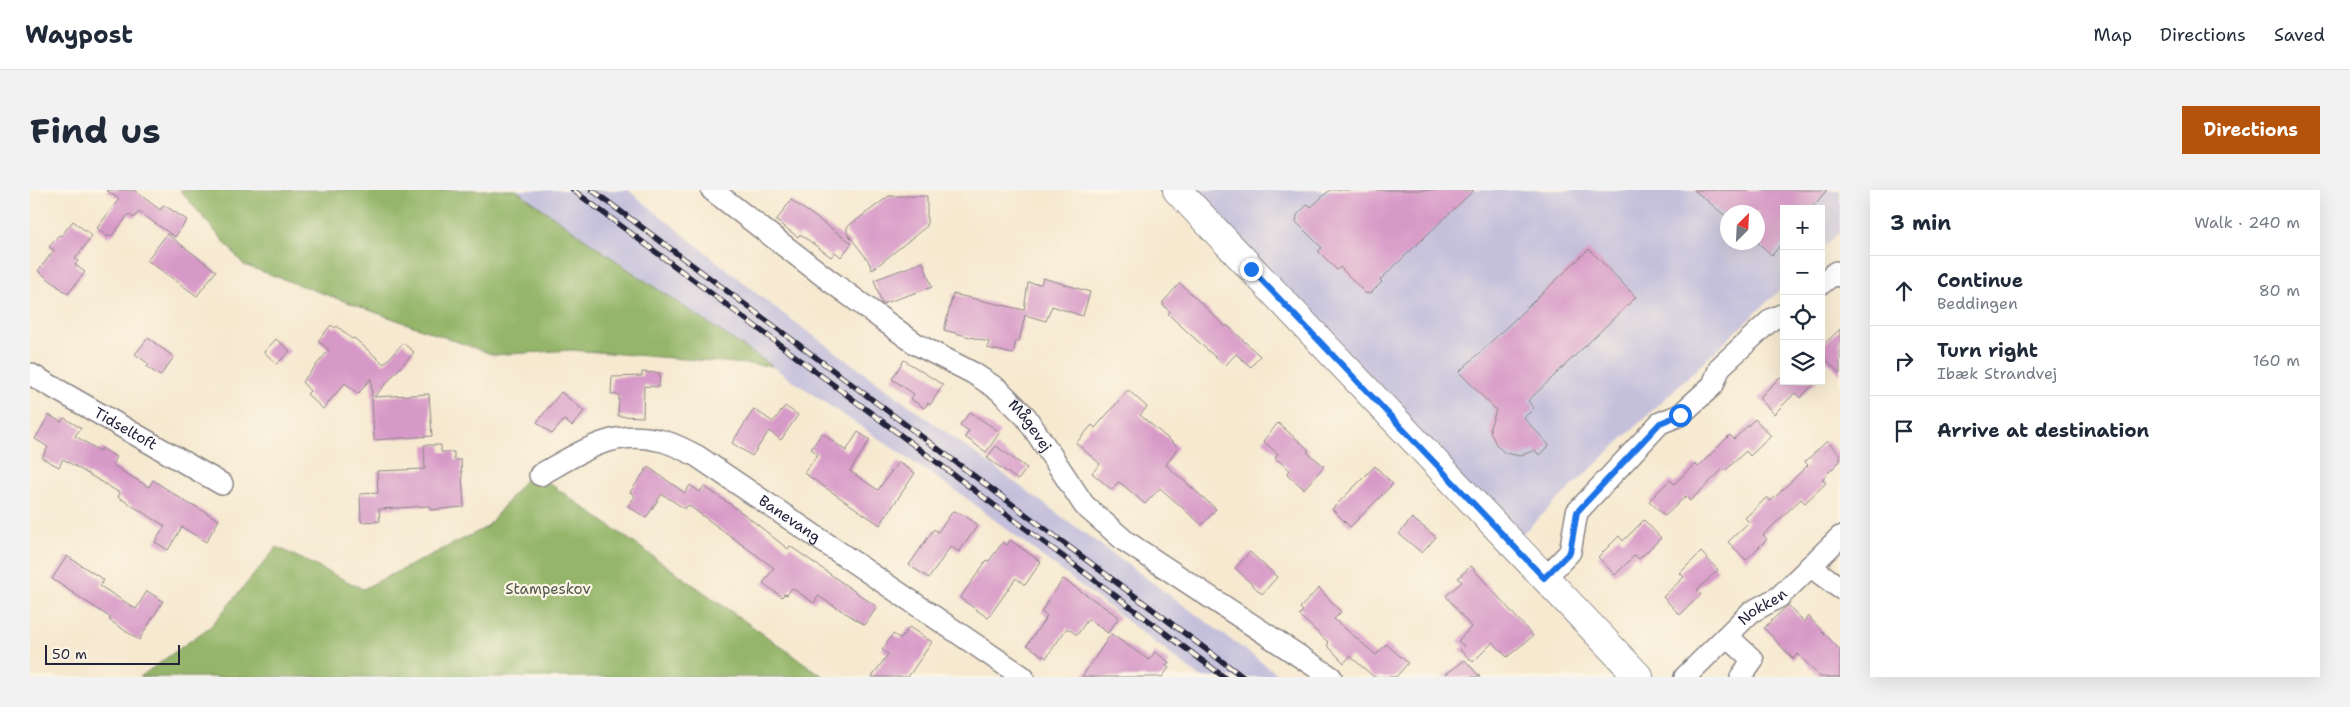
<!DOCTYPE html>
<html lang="en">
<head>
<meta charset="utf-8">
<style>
	body { margin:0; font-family:"Shantell Sans",sans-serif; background:#f2f2f3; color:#1f2937 }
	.controls { position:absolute; right:15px; top:15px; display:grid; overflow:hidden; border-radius:0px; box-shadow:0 5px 20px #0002 }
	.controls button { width:45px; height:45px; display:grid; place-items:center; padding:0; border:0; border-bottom:1px solid #e0e1e3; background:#fff; color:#1f2937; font:25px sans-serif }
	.compass { position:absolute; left:1690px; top:15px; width:45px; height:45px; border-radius:50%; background:#fff; box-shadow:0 5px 20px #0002; rotate:24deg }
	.scale { position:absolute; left:15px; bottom:12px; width:135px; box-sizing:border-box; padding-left:5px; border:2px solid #22223b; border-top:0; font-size:14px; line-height:18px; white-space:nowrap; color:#22223b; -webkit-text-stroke:4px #fcf5e5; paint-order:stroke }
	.stop { position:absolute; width:15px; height:15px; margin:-11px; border:4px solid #1a73e8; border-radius:50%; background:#fff }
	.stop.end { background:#1a73e8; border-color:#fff; box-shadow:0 1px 5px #0008 }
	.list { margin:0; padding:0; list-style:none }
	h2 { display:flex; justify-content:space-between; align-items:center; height:65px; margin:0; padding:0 20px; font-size:21px }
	h2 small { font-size:16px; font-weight:400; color:#747a83 }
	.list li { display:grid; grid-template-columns:32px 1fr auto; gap:15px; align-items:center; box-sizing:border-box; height:70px; padding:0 20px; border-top:1px solid #e0e1e3 }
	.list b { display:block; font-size:19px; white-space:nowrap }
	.list p { margin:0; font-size:16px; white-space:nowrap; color:#747a83 }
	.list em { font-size:16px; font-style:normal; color:#747a83 }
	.icon { flex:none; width:28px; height:28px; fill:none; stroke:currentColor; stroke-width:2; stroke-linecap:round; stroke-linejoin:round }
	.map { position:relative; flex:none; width:1810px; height:487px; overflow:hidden; border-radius:0px }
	header { display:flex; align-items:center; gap:30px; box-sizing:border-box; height:70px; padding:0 25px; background:#fff; border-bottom:1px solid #e0e1e3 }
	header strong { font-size:24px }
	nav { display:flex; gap:28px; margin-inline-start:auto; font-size:18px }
	.intro { display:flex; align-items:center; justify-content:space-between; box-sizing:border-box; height:120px; padding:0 30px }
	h1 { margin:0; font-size:35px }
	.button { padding:12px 22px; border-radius:0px; background:#b45309; color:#fff; font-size:18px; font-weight:700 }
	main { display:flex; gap:30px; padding:0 30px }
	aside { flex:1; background:#fff; border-radius:0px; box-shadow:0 5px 20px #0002 }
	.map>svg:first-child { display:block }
</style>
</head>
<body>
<header>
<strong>Waypost</strong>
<nav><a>Map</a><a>Directions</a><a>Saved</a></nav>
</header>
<div class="intro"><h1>Find us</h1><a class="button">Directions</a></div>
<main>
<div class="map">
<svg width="1810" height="487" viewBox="0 0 1810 487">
	<rect width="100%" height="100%" fill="#fcf5e5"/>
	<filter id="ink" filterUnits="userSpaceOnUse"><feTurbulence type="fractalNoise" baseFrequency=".02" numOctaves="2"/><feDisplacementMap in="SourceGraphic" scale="10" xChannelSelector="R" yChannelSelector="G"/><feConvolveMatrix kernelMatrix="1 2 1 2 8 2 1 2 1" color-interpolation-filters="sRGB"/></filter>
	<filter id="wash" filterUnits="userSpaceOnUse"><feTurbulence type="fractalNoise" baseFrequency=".0096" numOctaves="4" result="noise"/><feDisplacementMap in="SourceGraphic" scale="20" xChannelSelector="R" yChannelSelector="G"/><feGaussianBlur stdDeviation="1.12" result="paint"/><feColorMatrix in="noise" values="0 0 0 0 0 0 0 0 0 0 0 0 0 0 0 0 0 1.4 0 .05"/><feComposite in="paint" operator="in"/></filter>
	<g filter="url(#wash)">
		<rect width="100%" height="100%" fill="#f6e9d0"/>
		<g fill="#c4c0db" fill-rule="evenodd">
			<polygon points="486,0 598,0 740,114 1252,487 1170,487 932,305 602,82"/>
			<path d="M1146,0H1810V42L1791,60V19H1754V96L1477,358ZM1698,22H1728V52H1698Z"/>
		</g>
		<g fill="#95b66a" stroke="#5c6c52">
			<polygon points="150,0 486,0 602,82 742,176 541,160 464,165 214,75"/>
			<polygon points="502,281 794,487 110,487 181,436 247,357 333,399 457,337"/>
		</g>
		<g id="blocks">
			<g fill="#d799c7">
				<polygon points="76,0 104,0 130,20 134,15 157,30 145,47 109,22 104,28 99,24 82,46 80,44 78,47 67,38 89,9"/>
				<polygon points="1300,0 1444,0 1350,90 1352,92 1341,103 1336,104 1310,77 1307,80 1288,61 1292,58 1266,32 1267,25 1278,14 1281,17"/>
				<polygon points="1664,0 1797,0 1781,19 1754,19 1754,51 1742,65 1728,53 1728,22 1698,22 1698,28"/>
				<polygon points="859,6 897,6 897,36 842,80 838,70 817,43 817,37"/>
				<polygon points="761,10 822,53 811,67 805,62 801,67 770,44 768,47 746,31"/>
				<polygon points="43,31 62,46 45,69 48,71 45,75 55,82 38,104 8,81 24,60 19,57 29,45 31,46"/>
				<polygon points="137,44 186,81 167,106 117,70"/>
				<polygon points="1559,59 1606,107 1498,211 1504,218 1494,228 1519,255 1509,265 1505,260 1490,266 1475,263 1467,256 1461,244 1460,237 1466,220 1429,182"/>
				<polygon points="893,72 902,97 852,114 844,90"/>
				<polygon points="1013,88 1060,102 1053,126 1022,116 1016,131 995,125 989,152 986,151 983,164 957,158 959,152 914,140 923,104 994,120 998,93 1011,94"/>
				<polygon points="1150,93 1196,137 1197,135 1230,166 1221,177 1206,164 1195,176 1138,124 1140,122 1133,115 1133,112"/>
				<polygon points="301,135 305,138 307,136 322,149 324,148 354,174 373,153 384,162 344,207 399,204 402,246 344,250 341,188 328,204 315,193 293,219 277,204 280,201 272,192 299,160 288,151"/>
				<polygon points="1810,139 1810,184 1791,164 1791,157"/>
				<polygon points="118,148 144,167 130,186 117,177 119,174 105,164"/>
				<polygon points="246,149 260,161 247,174 234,162"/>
				<polygon points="874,170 913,195 900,215 898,213 894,218 881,209 884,204 862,189"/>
				<polygon points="612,182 630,183 629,197 614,196 613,227 588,226 589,205 581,204 582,187 612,186"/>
				<polygon points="1750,187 1754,191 1787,191 1770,208 1765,203 1744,224 1729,208"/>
				<polygon points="1098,200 1117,217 1110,225 1148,257 1136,275 1186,319 1172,335 1130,298 1115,314 1092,294 1088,292 1082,300 1062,283 1070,274 1046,253 1062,235 1065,238"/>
				<polygon points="531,202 554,221 542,236 534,230 522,244 507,232"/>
				<polygon points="755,216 768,225 751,250 739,241 722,266 702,253 724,219 743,232"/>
				<polygon points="940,222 970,242 956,262 935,247 939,241 930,235"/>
				<polygon points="19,225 31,232 34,228 51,238 45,246 70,261 72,258 86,267 82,275 119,297 123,290 162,316 163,315 189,330 176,352 152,337 138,360 125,352 135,336 88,307 90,303 33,269 29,277 12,268 18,257 5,249"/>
				<polygon points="1725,229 1741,246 1720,266 1716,261 1695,281 1693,279 1660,311 1656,306 1635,326 1619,311 1640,290 1644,294 1665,274 1668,277 1700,245 1704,249"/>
				<polygon points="1248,233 1279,260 1277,262 1294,276 1274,299 1257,284 1260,280 1245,268 1248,264 1233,251"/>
				<polygon points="828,242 840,250 820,281 848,300 868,272 885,283 850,335 774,283 788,264 781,259 792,243 816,261"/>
				<polygon points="1797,251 1810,265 1810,271 1792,289 1796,293 1775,313 1771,309 1733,345 1737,349 1716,370 1698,352 1719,332 1715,328 1737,307 1741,311 1778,275 1775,272"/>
				<polygon points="394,255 411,255 411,262 424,262 424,270 431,270 434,317 400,320 400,316 349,319 350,331 331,332 330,304 348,303 347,281 395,279"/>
				<polygon points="966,256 997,278 988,290 957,268"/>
				<polygon points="1345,276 1363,294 1320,337 1302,319"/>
				<polygon points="618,277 655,303 660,295 670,302 674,296 714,324 758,359 760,356 847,417 835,435 788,406 784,413 762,398 757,405 754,404 752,407 733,393 744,378 658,315 655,319 632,304 616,328 598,316 605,306 600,302"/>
				<polygon points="923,321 934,325 948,335 929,362 921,356 899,388 879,375 904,339 908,342"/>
				<polygon points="1382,328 1406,347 1392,363 1369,344"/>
				<polygon points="1614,330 1631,348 1609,369 1605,365 1585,385 1568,367 1589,346 1593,351"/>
				<polygon points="980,350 1011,372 995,395 986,388 958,428 930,408 957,370 959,371 973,352 977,355"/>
				<polygon points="1220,362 1247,387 1232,404 1205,378"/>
				<polygon points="1671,362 1688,380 1667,400 1671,404 1650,425 1633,407 1654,387 1650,383"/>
				<polygon points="37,366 74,390 70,396 106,419 117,401 133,411 109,450 79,430 81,428 22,389"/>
				<polygon points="1441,376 1503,446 1477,467 1463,452 1443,472 1430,460 1434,456 1428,451 1441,437 1416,406 1432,392 1428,388"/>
				<polygon points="1033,389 1089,427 1078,443 1058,429 1047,445 1037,438 1016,468 997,455 1017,426 1011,422"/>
				<polygon points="1289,398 1311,422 1304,429 1346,465 1356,454 1378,473 1366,487 1344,487 1320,466 1314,473 1297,455 1299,453 1269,425 1273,421 1270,418"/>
				<polygon points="1758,415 1774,432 1778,426 1810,460 1810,487 1790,487 1768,464 1763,469 1734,438"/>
				<polygon points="879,437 902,452 878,487 842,487 858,464 852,460 863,444 871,449"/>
				<polygon points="1081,444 1119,470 1125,462 1139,472 1136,476 1139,478 1132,487 1052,487"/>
				<polygon points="1435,470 1450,487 1412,487"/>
			</g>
		</g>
	</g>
	<g filter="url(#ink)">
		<use href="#blocks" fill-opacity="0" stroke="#8c8686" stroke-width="1"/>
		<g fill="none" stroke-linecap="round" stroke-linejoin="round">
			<g stroke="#8c8686" stroke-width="24">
				<g id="minor">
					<path id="s1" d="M682,0L800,91L886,154L943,183L969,200L996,227L1054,315L1095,351L1301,487"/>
					<polyline points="1791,94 1806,82 1810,86"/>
					<path id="s2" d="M0,184L192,294"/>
					<path id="s3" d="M510,285C549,263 581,239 628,250C641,252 655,260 667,266L993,487"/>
					<polyline points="1780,376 1810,398"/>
					<polyline points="1515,388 1540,362 1547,322 1630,233 1650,225 1683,195 1690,177 1742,129 1754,124"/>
					<polyline points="1697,446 1723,470 1711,487"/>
					<path id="s4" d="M1655,487L1721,422L1749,407L1810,347"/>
				</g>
			</g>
			<g stroke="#8c8686" stroke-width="30">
				<polyline id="tertiary" points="1147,0 1609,487"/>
			</g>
			<use href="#minor" stroke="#fff" stroke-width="21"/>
			<use href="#tertiary" stroke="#fff" stroke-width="28"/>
			<g stroke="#22223b" stroke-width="5.5">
				<g id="rail">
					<polyline points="543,0 1194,487"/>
					<polyline points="562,0 1213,487"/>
				</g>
			</g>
			<use href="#rail" stroke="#fcf5e5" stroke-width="4" stroke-dasharray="11" stroke-linecap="butt"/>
		</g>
	</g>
	<g fill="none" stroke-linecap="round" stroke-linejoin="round" filter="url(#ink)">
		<polyline stroke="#1a73e8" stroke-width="6" points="1221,79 1514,388 1540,362 1547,322 1630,233 1650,225"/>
	</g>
	<g text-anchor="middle" stroke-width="4.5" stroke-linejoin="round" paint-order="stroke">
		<g font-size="15" fill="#22223b" stroke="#fcf5e5">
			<text dy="5" stroke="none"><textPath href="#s1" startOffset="398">Mågevej</textPath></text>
			<text dy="5" stroke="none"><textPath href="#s2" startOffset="110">Tidseltoft</textPath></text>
			<text dy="5" stroke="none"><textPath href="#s3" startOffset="281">Banevang</textPath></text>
			<text dy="5" stroke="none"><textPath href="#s4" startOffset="105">Nokken</textPath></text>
		</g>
		<g font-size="15" fill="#50584e" stroke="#fcf5e5">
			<text x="518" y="404">Stampeskov</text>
		</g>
	</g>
</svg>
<div class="controls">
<button>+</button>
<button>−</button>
<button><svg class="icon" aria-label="locate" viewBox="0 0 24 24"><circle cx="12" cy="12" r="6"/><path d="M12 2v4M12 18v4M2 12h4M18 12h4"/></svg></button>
<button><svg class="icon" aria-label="layers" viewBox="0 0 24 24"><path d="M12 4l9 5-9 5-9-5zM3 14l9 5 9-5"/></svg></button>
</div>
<svg class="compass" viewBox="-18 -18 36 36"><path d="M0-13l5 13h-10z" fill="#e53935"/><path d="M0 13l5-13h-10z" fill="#747a83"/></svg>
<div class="scale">50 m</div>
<div class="stop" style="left:1650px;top:225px"></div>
<div class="stop end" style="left:1221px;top:79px"></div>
</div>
<aside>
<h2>3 min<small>Walk · 240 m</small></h2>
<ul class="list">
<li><svg class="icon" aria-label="ahead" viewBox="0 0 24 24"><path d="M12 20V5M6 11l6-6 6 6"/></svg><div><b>Continue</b><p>Beddingen</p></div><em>80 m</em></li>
<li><svg class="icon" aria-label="right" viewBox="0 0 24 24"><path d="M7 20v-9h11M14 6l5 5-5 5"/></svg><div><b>Turn right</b><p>Ibæk Strandvej</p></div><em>160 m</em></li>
<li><svg class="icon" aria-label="arrive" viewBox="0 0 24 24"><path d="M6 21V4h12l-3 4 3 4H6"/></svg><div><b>Arrive at destination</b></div></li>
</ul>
</aside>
</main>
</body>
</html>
